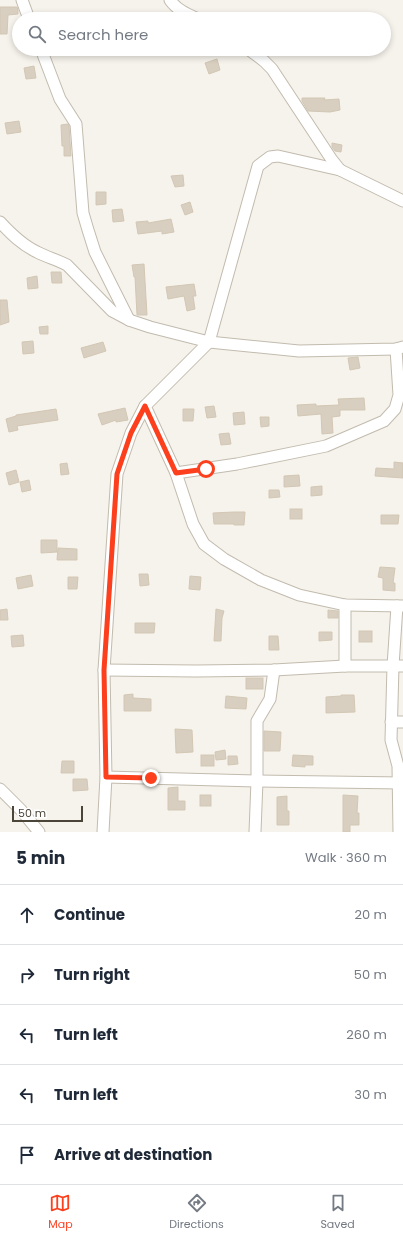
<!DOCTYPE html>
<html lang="en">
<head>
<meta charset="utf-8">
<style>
	body { margin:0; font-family:Poppins,sans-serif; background:#f6f6f7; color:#1f2937 }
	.scale { position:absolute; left:12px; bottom:10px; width:71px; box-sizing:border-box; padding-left:4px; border:2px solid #4b4439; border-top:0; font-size:11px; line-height:14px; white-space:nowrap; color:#4b4439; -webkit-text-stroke:3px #fff; paint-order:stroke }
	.stop { position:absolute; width:12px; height:12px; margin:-9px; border:3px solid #fc3f1d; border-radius:50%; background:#fff }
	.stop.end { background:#fc3f1d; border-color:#fff; box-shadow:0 1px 4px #0008 }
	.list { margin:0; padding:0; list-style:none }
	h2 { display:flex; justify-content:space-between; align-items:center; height:52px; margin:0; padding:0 16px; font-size:17px }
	h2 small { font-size:13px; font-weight:400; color:#747a83 }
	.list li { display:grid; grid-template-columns:26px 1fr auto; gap:12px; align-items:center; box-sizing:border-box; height:60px; padding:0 16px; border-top:1px solid #e0e1e3 }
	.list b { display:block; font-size:15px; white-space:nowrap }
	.list em { font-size:13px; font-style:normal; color:#747a83 }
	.icon { flex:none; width:22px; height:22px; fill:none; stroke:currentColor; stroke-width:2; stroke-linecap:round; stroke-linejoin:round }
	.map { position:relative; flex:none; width:403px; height:832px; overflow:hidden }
	.search { position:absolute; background:#fff; box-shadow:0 2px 6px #0003; left:12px; right:12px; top:12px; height:44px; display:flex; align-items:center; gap:10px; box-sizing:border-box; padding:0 14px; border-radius:22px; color:#747a83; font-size:15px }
	.sheet { height:352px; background:#fff }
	nav { display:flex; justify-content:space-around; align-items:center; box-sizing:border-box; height:56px; border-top:1px solid #e0e1e3; background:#fff; font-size:11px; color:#747a83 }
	nav a { display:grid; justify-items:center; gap:2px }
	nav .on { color:#fc3f1d }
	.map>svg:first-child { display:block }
</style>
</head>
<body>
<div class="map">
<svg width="403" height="832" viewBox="0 0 403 832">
	<rect width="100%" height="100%" fill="#f6f3ec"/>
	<g fill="#d8cfc1" stroke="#d3c7b4">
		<polygon points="0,7 17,7 18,10 18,14 8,15 7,34 0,34"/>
		<polygon points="217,59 220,70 209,74 205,63"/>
		<polygon points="34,66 36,78 26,79 24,68"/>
		<polygon points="302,98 325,98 324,100 339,99 340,110 330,112 308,111 302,101"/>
		<polygon points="19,121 21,132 7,134 5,123"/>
		<polygon points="68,124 69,126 71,156 64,156 64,146 62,146 61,125"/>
		<polygon points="332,143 342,145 341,152 335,151 332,147"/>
		<polygon points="183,175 184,186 175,187 171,176"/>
		<polygon points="96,192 106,192 106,204 96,205"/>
		<polygon points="190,202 193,212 185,215 181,205"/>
		<polygon points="122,209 124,221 113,222 112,210"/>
		<polygon points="171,219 174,232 162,234 162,231 138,234 136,222 148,221 148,223"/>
		<polygon points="144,264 147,315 137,315 135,277 134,277 132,265"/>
		<polygon points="51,272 61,272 62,283 52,283"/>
		<polygon points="37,276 38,288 28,289 27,278"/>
		<polygon points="194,284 196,296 193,296 195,309 187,311 184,296 168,299 166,287"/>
		<polygon points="0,300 7,300 9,322 0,325"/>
		<polygon points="48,326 48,334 40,334 39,327"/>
		<polygon points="33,341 34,353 23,354 22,342"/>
		<polygon points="103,342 106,351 84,358 81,348"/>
		<polygon points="358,357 360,368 350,370 348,358"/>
		<polygon points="364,398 365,410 340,410 340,416 332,417 333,433 322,434 321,414 298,416 297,405 316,404 316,406 339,405 338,399"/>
		<polygon points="214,406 216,417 207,418 205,407"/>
		<polygon points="125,408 128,420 116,422 116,420 102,425 98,414"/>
		<polygon points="56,409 58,420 17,426 18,430 9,432 6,419 16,416 16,415"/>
		<polygon points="183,409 194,409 193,421 183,421"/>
		<polygon points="244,412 245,424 234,425 233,413"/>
		<polygon points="260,417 269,417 269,426 261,427"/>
		<polygon points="229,433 231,444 221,445 219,434"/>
		<polygon points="394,462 403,463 403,478 375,476 376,468 394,469"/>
		<polygon points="67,463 69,474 61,475 60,464"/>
		<polygon points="16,470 19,482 9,485 6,473"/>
		<polygon points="299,475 300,486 284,487 284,476"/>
		<polygon points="29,480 31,490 22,492 20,482"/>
		<polygon points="322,486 322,495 311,496 311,487"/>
		<polygon points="269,490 279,490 280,497 269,498"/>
		<rect x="290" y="509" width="12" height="10"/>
		<polygon points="234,512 245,512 244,525 234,525 234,524 214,524 213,513"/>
		<polygon points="381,515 399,515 398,524 381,524"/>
		<polygon points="41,540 57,540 57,552 41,553"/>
		<polygon points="58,548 77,549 77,560 57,560"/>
		<polygon points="380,567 395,568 393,583 395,583 395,591 383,590 383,578 378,577"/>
		<polygon points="139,574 148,574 149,585 140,586"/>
		<polygon points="31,575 33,586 18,589 16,578"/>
		<polygon points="190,576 201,577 200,590 189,589"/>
		<polygon points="68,577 78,577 77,589 68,589"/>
		<polygon points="7,609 8,620 0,620 0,610"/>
		<polygon points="216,609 224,611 222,618 221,641 214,641"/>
		<polygon points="328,610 338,611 338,618 328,618"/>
		<polygon points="135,623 155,623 154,633 135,633"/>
		<rect x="359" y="631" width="13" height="11"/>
		<polygon points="319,632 332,632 332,640 319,641"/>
		<polygon points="23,635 24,646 12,647 11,636"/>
		<polygon points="269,636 278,636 279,650 269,650"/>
		<rect x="246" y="678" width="17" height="11"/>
		<polygon points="133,694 133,698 151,699 151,711 124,711 124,695"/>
		<polygon points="341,695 354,695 355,712 326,713 326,697 341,696"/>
		<polygon points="226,696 247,698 246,709 225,708"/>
		<polygon points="175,729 192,730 193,752 176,753"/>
		<polygon points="264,731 281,732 280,751 264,751"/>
		<polygon points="225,750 226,759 216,760 215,752"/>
		<rect x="201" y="755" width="13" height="11"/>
		<polygon points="293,755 313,756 313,765 305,765 305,767 292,766"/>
		<polygon points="228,756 237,756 238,764 228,765"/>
		<polygon points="62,761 74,761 74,773 61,773"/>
		<polygon points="73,779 87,779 88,790 73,791"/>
		<polygon points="178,787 178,801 185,801 185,810 168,810 168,788"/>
		<rect x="200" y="795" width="11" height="11"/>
		<polygon points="343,795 358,796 357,813 359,813 359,825 350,825 350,832 343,832"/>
		<polygon points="287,796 287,811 289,811 289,825 277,825 277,797"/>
	</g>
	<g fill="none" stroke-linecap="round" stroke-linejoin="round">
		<g stroke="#c2bbae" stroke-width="13">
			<g id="street">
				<polyline points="22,0 29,19"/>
				<path d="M170,0C177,10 187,14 198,19"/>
				<polyline points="41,49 60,99 76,124 83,213 88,230 95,252 129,320"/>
				<polyline points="248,49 264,61 272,69 332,160 340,170"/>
				<path d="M0,222C11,234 22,245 37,252C47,257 57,260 67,265L112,311L129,320L150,327L209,342L299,351L396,349L403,347"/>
				<polyline points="145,406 176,473 193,524 204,544 224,559 261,580 299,595 345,605 403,606"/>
				<polyline points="176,473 237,464 326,446 384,421 395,409 399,395 396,349"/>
				<polyline points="397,606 393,666 391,740 398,766 399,832"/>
				<polyline points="345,666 345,605"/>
				<polyline points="104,670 196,671 274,670 345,666 403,666"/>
				<polyline points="391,722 403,722"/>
				<polyline points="106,777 257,781 403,783"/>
				<polyline points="0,789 21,810 39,832"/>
				<polyline points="103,832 106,777 104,670 117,474 131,433 145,406 209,342 258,166 270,157 278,156 340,170 403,201"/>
				<polyline points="255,832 257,781 257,721 270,699 274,670"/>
			</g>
		</g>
		<use href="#street" stroke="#fff" stroke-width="11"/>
	</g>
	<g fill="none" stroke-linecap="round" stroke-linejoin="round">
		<polyline stroke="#fc3f1d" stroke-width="5" points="151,778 106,777 104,670 117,474 131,433 145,406 176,473 206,469"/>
	</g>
</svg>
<div class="scale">50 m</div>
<div class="stop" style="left:206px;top:469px"></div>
<div class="stop end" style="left:151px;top:778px"></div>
<div class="search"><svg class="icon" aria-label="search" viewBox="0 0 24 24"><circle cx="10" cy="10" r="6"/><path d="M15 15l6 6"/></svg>Search here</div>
</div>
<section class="sheet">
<h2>5 min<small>Walk · 360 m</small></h2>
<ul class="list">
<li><svg class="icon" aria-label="ahead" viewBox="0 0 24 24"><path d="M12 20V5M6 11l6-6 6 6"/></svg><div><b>Continue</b></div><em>20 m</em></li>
<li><svg class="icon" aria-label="right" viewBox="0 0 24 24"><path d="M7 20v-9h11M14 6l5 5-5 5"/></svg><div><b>Turn right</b></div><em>50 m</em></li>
<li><svg class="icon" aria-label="left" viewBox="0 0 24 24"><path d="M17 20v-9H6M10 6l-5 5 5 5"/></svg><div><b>Turn left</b></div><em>260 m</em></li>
<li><svg class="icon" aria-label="left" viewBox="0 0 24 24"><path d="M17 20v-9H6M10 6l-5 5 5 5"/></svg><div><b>Turn left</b></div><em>30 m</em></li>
<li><svg class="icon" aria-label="arrive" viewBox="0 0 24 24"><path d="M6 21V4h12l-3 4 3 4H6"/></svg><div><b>Arrive at destination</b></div></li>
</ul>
</section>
<nav>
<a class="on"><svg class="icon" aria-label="map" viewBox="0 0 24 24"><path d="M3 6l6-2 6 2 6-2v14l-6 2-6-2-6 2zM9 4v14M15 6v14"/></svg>Map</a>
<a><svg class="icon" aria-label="directions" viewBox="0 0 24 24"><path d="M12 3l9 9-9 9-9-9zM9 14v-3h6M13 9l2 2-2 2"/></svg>Directions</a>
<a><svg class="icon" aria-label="saved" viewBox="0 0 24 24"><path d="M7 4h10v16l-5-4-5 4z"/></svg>Saved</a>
</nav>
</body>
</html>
